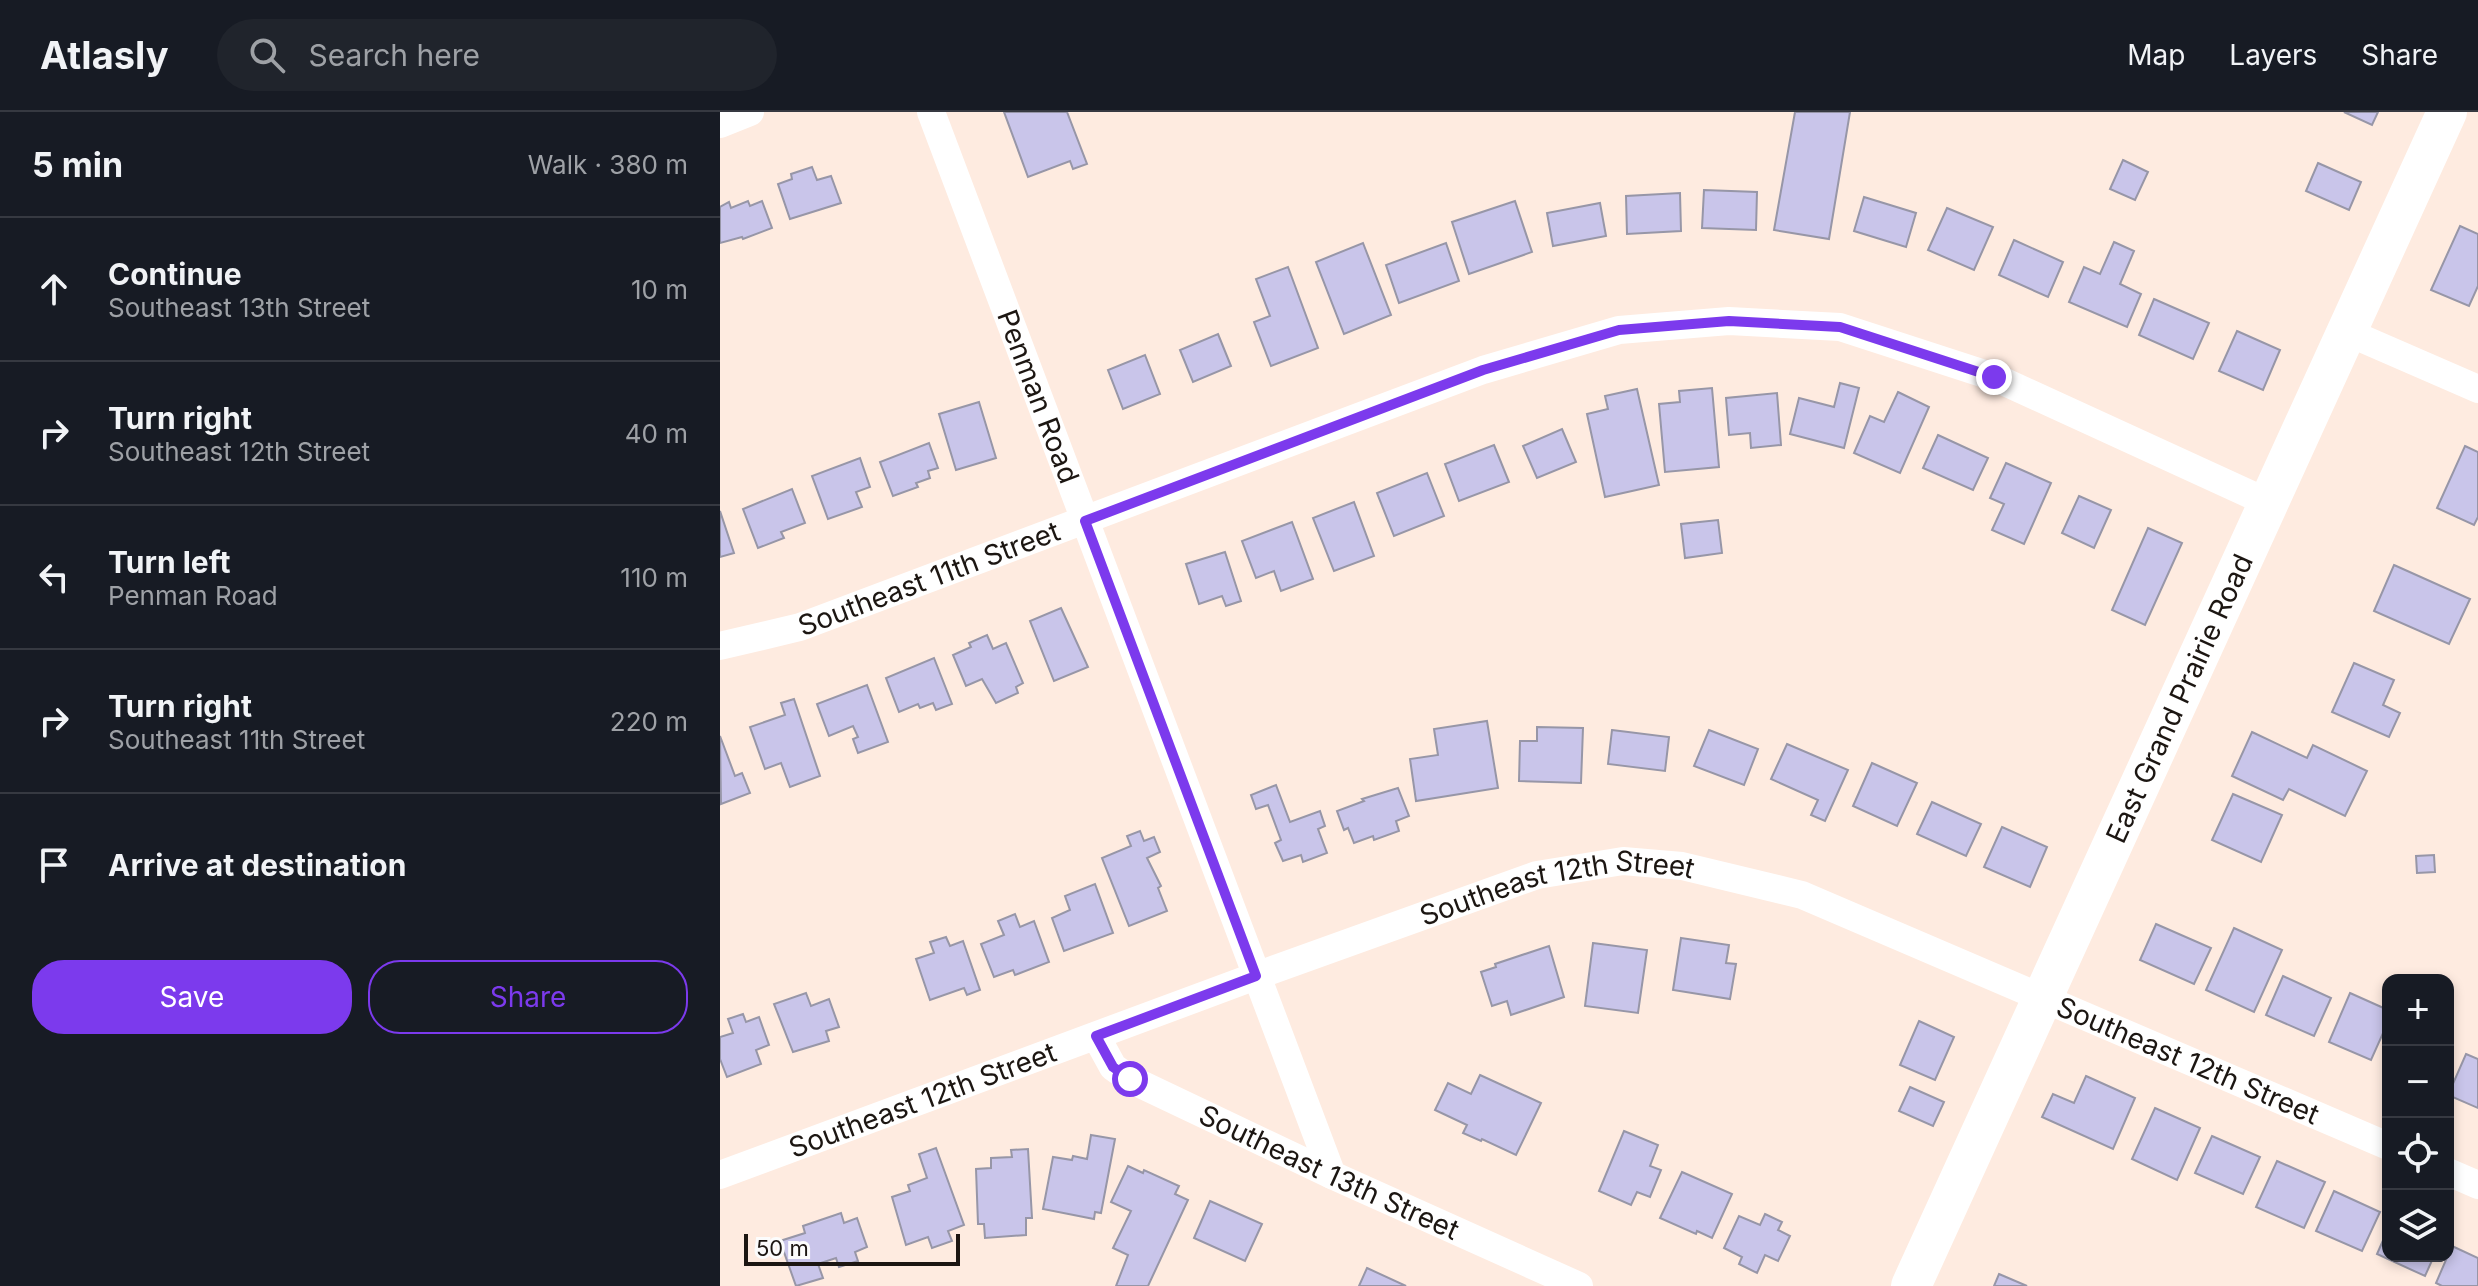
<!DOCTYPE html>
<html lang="en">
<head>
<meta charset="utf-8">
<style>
	body { margin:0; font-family:Inter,sans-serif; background:#20242c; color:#f1f3f6 }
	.controls { position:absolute; right:24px; bottom:24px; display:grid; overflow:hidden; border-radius:16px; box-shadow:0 4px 12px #0003 }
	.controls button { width:72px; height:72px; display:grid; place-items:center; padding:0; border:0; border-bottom:2px solid #363941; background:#171b24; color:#f1f3f6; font:40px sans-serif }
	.scale { position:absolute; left:24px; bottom:20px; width:216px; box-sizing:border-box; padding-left:8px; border:4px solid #1c1612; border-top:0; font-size:22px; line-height:28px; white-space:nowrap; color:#1c1612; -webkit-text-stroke:6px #fcfcfc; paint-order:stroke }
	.stop { position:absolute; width:24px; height:24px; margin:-18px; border:6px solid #7c3aed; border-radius:50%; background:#fff }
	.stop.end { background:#7c3aed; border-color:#fff; box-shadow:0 2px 8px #0008 }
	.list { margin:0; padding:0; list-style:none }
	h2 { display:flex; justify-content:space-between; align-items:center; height:104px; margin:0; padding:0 32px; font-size:34px }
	h2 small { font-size:26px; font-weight:400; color:#9ea1a6 }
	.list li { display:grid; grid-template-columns:52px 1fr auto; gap:24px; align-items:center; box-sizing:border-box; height:144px; padding:0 32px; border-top:2px solid #363941 }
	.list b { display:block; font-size:30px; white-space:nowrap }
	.list p { margin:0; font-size:26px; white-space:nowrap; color:#9ea1a6 }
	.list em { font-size:26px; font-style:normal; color:#9ea1a6 }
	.actions { display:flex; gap:16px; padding:24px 32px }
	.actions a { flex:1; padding:18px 0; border:2px solid #7c3aed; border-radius:32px; text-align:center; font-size:28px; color:#7c3aed }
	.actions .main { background:#7c3aed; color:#fff }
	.icon { flex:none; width:44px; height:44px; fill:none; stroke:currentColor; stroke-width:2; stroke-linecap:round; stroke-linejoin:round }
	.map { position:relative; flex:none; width:1758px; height:1174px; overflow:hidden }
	header { display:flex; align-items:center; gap:48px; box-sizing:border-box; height:112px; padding:0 40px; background:#171b24; border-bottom:2px solid #363941 }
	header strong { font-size:38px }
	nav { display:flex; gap:44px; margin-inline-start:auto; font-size:28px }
	.search { width:560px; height:72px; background:#20242c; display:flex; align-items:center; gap:20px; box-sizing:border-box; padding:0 28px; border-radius:44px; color:#9ea1a6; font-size:30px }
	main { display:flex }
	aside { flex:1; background:#171b24 }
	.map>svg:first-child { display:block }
</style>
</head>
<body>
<header>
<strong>Atlasly</strong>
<div class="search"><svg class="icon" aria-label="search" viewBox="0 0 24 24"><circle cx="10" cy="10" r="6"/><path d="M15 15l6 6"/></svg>Search here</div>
<nav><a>Map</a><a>Layers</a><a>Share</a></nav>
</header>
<main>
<aside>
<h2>5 min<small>Walk · 380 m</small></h2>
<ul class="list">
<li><svg class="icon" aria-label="ahead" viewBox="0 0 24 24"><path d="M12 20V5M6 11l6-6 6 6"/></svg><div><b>Continue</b><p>Southeast 13th Street</p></div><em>10 m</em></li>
<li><svg class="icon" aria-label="right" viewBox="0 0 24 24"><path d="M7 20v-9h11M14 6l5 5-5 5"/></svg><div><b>Turn right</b><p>Southeast 12th Street</p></div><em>40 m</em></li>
<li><svg class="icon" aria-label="left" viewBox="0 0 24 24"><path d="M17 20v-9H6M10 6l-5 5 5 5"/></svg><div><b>Turn left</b><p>Penman Road</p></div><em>110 m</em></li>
<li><svg class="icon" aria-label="right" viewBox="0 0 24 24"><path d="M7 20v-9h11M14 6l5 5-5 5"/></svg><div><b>Turn right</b><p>Southeast 11th Street</p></div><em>220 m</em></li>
<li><svg class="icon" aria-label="arrive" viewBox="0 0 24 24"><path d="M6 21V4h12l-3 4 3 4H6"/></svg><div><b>Arrive at destination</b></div></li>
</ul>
<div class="actions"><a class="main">Save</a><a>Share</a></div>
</aside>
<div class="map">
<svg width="1758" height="1174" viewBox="0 0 1758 1174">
	<rect width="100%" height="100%" fill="#feebe0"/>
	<g fill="#c9c5ea" stroke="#9796a7" stroke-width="2">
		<polygon points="284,0 347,0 367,52 353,57 350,49 308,65"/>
		<polygon points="1075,0 1130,0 1109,127 1054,118"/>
		<polygon points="1624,0 1658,0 1652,13"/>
		<polygon points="1403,48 1428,60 1415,88 1390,77"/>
		<polygon points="1598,51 1641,70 1629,98 1586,79"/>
		<polygon points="92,55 97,68 111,64 121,91 70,107 58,72 72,67 71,62"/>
		<polygon points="984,78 1037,80 1036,118 982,116"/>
		<polygon points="960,81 961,119 907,122 906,84"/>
		<polygon points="1144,85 1196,101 1186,135 1134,119"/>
		<polygon points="28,89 30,94 42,89 52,116 23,127 22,125 0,131 0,95 9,90 11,96"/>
		<polygon points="795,89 812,140 749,162 732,110"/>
		<polygon points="880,91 886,124 833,134 827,101"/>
		<polygon points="1227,96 1273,115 1254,158 1208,138"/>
		<polygon points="1740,114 1758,122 1758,174 1749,194 1711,178"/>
		<polygon points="1294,128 1343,150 1328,185 1279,163"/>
		<polygon points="1394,130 1414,139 1400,172 1421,182 1407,215 1349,190 1364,155 1380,162"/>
		<polygon points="643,131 671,203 624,222 596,150"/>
		<polygon points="726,131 739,169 679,191 666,153"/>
		<polygon points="568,155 598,236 551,254 534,210 550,204 536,167"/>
		<polygon points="1434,187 1489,211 1473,247 1419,223"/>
		<polygon points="1517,219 1560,238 1543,278 1499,259"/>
		<polygon points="498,222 511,254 473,270 460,238"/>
		<polygon points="425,243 440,282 403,297 388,258"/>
		<polygon points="1120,271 1139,276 1124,336 1070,322 1079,286 1114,295"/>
		<polygon points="992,276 999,355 945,360 939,292 960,290 959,279"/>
		<polygon points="917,277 939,373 885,385 867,302 888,297 885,284"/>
		<polygon points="1178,280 1209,295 1180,361 1134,341 1150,304 1164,310"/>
		<polygon points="1057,281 1061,333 1031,336 1030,321 1009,323 1006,286"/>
		<polygon points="259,290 276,346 236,358 219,302"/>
		<polygon points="842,317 856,350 817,366 803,334"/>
		<polygon points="1218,323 1268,346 1253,378 1203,356"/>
		<polygon points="209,331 218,356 208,359 210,366 196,371 198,375 173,384 160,350"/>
		<polygon points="774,333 789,370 739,389 725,352"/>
		<polygon points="1745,334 1758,340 1758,405 1754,413 1717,396"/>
		<polygon points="140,346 150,375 136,380 142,395 108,407 92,364"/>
		<polygon points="1286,351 1331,371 1304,432 1272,418 1284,392 1270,386"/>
		<polygon points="707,361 724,404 674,424 657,381"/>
		<polygon points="72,377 85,411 61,420 64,426 38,436 23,397"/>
		<polygon points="1359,384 1391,398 1374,436 1342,421"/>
		<polygon points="634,390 654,444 614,459 593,406"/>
		<polygon points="0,399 14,441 0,445"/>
		<polygon points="998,408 1002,441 965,446 961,412"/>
		<polygon points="572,410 593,467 561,479 554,459 536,466 522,429"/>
		<polygon points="1428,416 1462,431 1425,513 1392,498"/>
		<polygon points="505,440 521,489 506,494 502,484 479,492 466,452"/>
		<polygon points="1674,453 1750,487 1729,532 1654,499"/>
		<polygon points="341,496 368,555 334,569 310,509"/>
		<polygon points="267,523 273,537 286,531 303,571 296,575 298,581 276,591 262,567 246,574 233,543 251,535 249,531"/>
		<polygon points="214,546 232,592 216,598 213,591 200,596 198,592 179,600 166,566"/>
		<polygon points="1634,551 1674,568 1663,593 1680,601 1669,625 1612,600"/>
		<polygon points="147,573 168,630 138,641 133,627 138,625 133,614 109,624 97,592"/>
		<polygon points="74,587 100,664 70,675 61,651 45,657 30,615 65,603 61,591"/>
		<polygon points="767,609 778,676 696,689 690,647 718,643 714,617"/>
		<polygon points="817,615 863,616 861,671 799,669 800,629 817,629"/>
		<polygon points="892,618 949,625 945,659 888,652"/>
		<polygon points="989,618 1038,637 1024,673 974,654"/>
		<polygon points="1532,620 1587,646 1593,633 1647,659 1625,704 1569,677 1563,688 1512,664"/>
		<polygon points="0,624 15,664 22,661 30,681 1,692"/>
		<polygon points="1067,632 1128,658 1105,709 1091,703 1098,688 1051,667"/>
		<polygon points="1152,651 1197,671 1177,714 1133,694"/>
		<polygon points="556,673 570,710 600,699 605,714 598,717 607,741 583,750 581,743 563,749 555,731 561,728 548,693 536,697 531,683"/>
		<polygon points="678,676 689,704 676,709 679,719 654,728 653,724 634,731 628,716 624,718 617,699 644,689 642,687"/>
		<polygon points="1513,682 1562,703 1541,750 1492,728"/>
		<polygon points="1212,690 1261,712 1246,744 1197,722"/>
		<polygon points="1282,715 1327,735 1310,775 1264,755"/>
		<polygon points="420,719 424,729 434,725 440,740 427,746 441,774 438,776 447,799 409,814 382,746 411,734 407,724"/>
		<polygon points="1714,743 1715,760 1697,761 1696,744"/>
		<polygon points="375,772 393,821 344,839 332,806 350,798 345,784"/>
		<polygon points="295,802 300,815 314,809 329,850 295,863 293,858 274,865 261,832 284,823 278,809"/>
		<polygon points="1436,812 1491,836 1474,872 1420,848"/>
		<polygon points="1514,816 1562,838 1534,900 1486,878"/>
		<polygon points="226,825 230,834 243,829 260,878 247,883 244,876 210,888 196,847 214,841 210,830"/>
		<polygon points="961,826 1009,833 1006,851 1016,852 1010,887 953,878"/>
		<polygon points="873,831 927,838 918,901 865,894"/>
		<polygon points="829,834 844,885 791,903 787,889 772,894 761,860 776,855 775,852"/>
		<polygon points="1563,864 1611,886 1594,924 1546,903"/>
		<polygon points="86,881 91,894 109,887 119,915 106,919 109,929 73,940 54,892"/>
		<polygon points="1630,881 1668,898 1668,910 1651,948 1609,930"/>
		<polygon points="23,902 26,910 39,905 49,933 36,938 41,952 7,965 0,947 0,925 13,921 8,907"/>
		<polygon points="1199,909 1234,925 1215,968 1180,953"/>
		<polygon points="1746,942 1758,947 1758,996 1728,983"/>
		<polygon points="760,963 821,991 796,1043 762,1027 761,1029 743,1021 747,1013 715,998 728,971 751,982"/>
		<polygon points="1366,964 1415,986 1393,1037 1322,1005 1333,982 1354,991"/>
		<polygon points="1190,975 1224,990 1213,1014 1179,999"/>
		<polygon points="1435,996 1480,1016 1457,1068 1412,1047"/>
		<polygon points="904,1019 938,1033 930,1054 941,1058 930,1085 917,1080 911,1093 879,1079"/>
		<polygon points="371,1023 395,1027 381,1101 375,1100 374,1107 323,1097 333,1045 352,1048 353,1044 367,1047"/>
		<polygon points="1492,1024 1540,1045 1523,1082 1475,1061"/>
		<polygon points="216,1036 244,1113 228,1119 232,1129 212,1136 208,1125 186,1133 172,1085 190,1079 188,1073 207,1066 199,1042"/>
		<polygon points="308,1037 312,1106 306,1106 306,1123 265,1126 264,1112 258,1112 256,1057 271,1056 271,1046 292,1045 291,1038"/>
		<polygon points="1557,1049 1605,1070 1584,1116 1536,1095"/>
		<polygon points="408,1054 423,1061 424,1058 459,1074 455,1082 468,1088 428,1174 396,1174 408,1143 393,1136 411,1099 391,1090"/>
		<polygon points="962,1060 1012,1082 992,1126 977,1119 976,1122 940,1106"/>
		<polygon points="1614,1079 1660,1100 1642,1139 1596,1119"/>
		<polygon points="490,1089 542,1112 525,1149 474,1126"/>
		<polygon points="121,1101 124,1111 137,1106 147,1135 135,1140 138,1149 119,1155 116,1146 98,1152 103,1166 76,1174 60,1129 85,1121 83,1114"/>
		<polygon points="1045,1102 1062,1110 1058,1118 1070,1124 1058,1149 1045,1143 1037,1161 1019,1152 1022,1145 1004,1136 1019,1104 1040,1113"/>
		<polygon points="1668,1117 1668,1144 1714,1144 1705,1164 1657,1142"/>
		<polygon points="1732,1134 1758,1146 1758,1174 1722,1174 1716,1171"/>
		<polygon points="647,1156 686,1174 639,1174"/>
		<polygon points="1279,1162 1307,1174 1274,1174"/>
	</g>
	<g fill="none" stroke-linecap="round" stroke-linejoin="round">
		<g stroke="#fff" stroke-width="28">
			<path id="s1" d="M211,0L612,1063"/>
			<polyline points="0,12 30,0"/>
			<polyline points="1627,220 1758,277"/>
			<path id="s2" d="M0,534L80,515L763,258L899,218L1009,209L1120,215L1274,265L1549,391"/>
			<path id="s3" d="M376,924L393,955L410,967L612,1063L859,1174"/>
			<polyline points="1728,1060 1758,1073"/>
			<path id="s4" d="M0,1063L536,864L817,763L903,749L962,754L1082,783L1668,1034"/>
		</g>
		<path stroke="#fff" stroke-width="40" id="s5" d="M1191,1174L1727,0"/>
	</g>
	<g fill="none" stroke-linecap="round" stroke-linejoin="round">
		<polyline stroke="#7c3aed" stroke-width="10" points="410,967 393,955 376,924 536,864 365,409 763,258 899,218 1009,209 1120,215 1274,265"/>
	</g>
	<g text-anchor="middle" stroke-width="8" stroke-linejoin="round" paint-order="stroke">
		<g font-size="28" fill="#1c1612" stroke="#fcfcfc">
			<text dy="10" stroke="none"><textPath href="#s1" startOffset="304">Penman Road</textPath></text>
			<text dy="10" stroke="none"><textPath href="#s2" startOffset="220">Southeast 11th Street</textPath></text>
			<text dy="10" stroke="none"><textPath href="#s5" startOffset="646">East Grand Prairie Road</textPath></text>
			<text dy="10" stroke="none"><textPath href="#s4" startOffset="888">Southeast 12th Street</textPath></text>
			<text dy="10" stroke="none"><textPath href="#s4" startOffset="1560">Southeast 12th Street</textPath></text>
			<text dy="10" stroke="none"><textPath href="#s4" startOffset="216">Southeast 12th Street</textPath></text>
			<text dy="10" stroke="none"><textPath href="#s3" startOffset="276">Southeast 13th Street</textPath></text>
		</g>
	</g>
</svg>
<div class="controls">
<button>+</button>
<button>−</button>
<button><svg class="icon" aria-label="locate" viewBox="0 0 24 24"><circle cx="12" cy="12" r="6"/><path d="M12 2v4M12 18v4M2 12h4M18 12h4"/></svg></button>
<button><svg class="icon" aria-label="layers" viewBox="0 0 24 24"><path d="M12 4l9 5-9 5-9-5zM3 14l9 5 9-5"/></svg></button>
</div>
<div class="scale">50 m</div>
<div class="stop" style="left:410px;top:967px"></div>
<div class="stop end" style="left:1274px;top:265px"></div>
</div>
</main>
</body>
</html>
